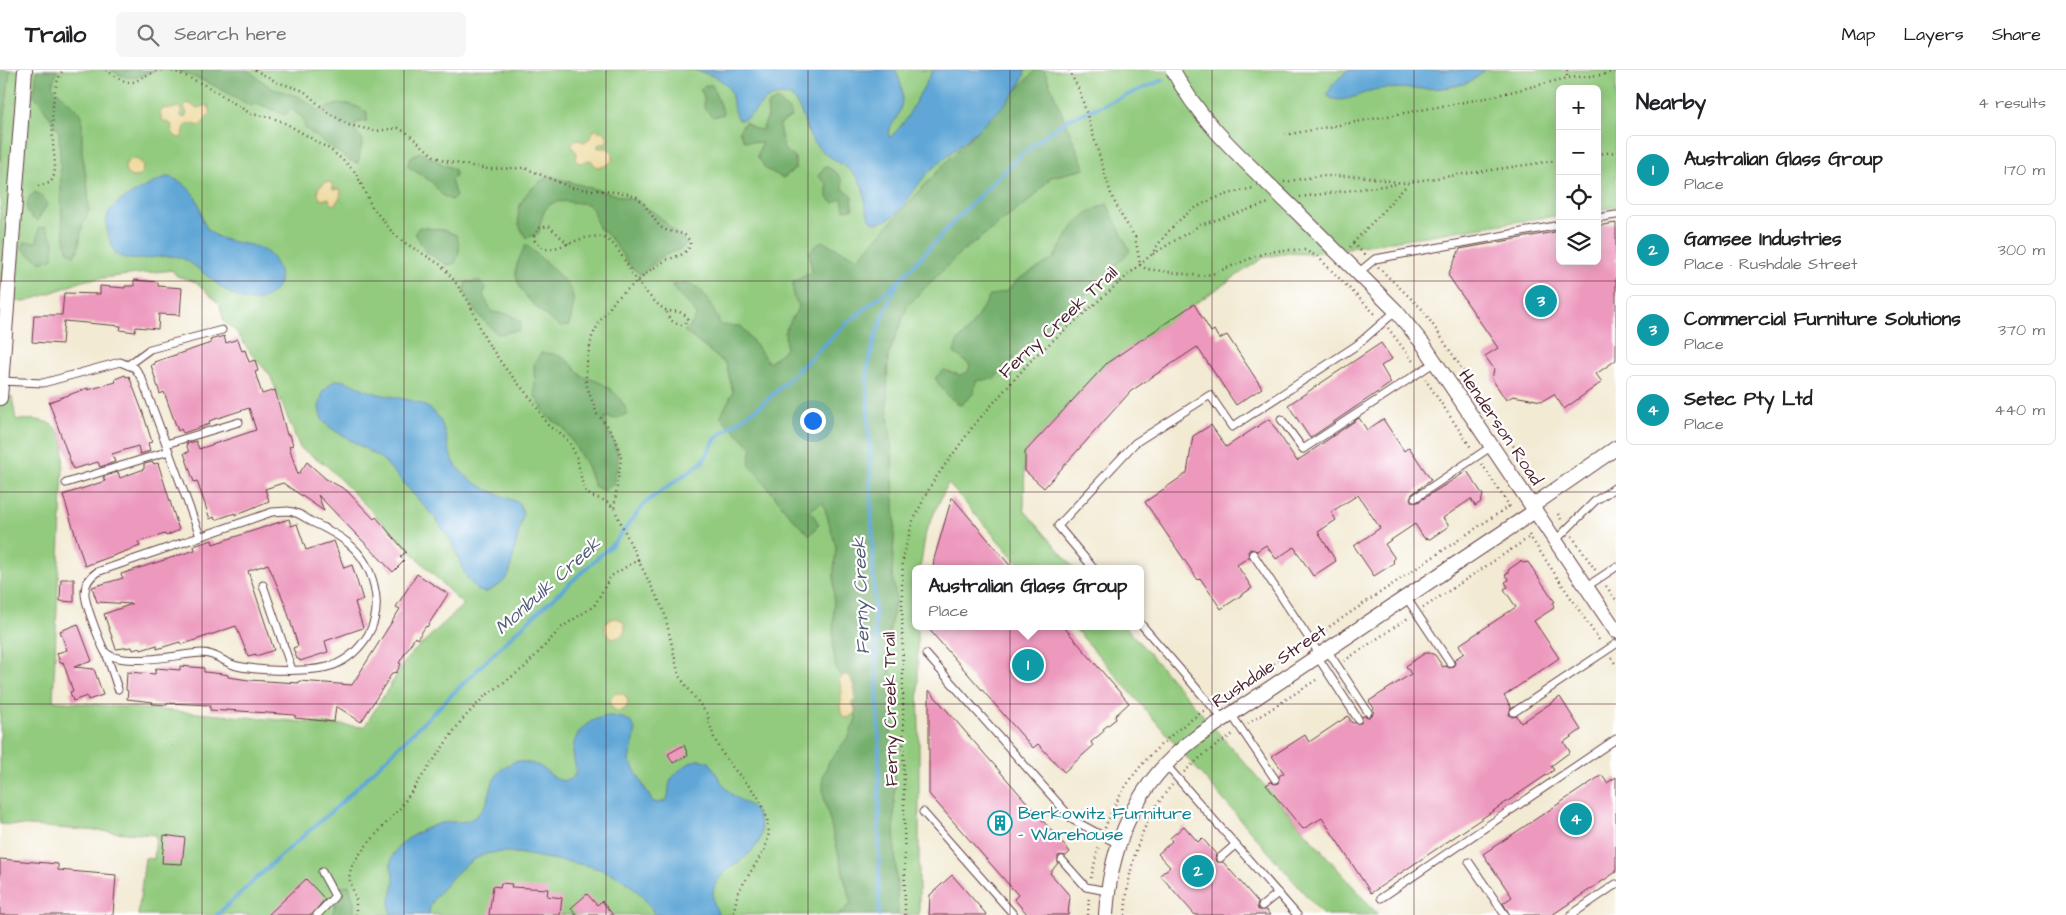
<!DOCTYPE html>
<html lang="en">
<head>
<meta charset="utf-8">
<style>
	body { margin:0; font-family:"Architects Daughter",sans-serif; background:#f6f6f6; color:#202124 }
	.controls { position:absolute; right:15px; top:15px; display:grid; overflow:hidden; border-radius:8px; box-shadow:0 2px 12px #0003 }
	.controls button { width:45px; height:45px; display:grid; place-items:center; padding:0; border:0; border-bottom:1px solid #e0e0e0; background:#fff; color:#202124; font:25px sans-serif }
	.you { position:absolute; left:812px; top:350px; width:18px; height:18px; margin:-12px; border:4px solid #fff; border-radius:50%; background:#1a73e8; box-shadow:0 0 0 8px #1a73e833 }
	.badge { display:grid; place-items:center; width:32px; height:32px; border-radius:50%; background:#1a73e8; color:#fff; font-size:16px; font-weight:700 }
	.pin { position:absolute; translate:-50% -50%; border:2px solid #fff; box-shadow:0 1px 5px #0006 }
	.popup { position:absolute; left:912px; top:495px; width:232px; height:65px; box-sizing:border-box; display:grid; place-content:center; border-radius:8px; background:#fff; filter:drop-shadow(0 1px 4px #0005); font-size:16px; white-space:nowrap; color:#757577 }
	.popup b { font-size:19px; color:#202124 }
	.popup::after { content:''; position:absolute; left:50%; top:100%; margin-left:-10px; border:10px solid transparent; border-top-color:#fff }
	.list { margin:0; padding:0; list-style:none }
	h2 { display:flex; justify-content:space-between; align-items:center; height:65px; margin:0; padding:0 20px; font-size:21px }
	h2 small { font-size:16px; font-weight:400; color:#757577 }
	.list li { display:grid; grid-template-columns:32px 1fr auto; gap:15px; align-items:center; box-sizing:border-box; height:70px; margin:0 10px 10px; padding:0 10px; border:1px solid #e0e0e0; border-radius:8px }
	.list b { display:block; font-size:19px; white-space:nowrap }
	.list p { margin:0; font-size:16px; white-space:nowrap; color:#757577 }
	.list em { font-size:16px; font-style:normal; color:#757577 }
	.icon { flex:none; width:28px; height:28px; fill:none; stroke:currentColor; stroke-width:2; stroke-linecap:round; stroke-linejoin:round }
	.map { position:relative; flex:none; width:1616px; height:845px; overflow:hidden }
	header { display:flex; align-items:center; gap:30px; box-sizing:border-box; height:70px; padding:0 25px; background:#fff; border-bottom:1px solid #e0e0e0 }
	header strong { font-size:24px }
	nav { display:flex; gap:28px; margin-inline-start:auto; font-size:18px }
	.search { width:350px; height:45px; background:#f6f6f6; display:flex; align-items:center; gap:12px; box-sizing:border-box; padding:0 18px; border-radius:8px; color:#757577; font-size:19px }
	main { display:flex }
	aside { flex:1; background:#fff }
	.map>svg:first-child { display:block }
</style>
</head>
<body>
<header>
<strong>Trailo</strong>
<div class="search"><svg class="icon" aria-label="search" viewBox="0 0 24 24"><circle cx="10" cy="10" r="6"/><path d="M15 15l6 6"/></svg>Search here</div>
<nav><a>Map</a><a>Layers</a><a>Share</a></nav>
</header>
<main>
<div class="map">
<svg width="1616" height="845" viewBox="0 0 1616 845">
	<rect width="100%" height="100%" fill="#fff"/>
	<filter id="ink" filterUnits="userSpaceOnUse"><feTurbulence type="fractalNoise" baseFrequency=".02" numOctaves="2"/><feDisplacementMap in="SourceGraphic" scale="10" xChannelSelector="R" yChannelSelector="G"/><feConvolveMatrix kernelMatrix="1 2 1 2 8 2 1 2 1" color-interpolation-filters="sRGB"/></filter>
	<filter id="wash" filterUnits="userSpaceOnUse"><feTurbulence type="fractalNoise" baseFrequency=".0096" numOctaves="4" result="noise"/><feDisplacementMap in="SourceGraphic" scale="20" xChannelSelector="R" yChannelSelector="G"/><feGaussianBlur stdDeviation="1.12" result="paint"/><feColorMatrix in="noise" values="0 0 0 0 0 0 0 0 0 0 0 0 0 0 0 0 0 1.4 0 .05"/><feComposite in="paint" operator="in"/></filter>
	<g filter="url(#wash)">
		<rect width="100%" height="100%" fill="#f2ead3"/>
		<g fill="#92cb7e" stroke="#6e7554">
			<path d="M0,0H1616V137L1597,140V19H1560V145L1309,184L1286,183L1263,188L1107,293L1025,382L1024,440L1075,499H1023L948,413L926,461L920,499H916L919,659V845H138L145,788L154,789L156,765L0,754V326L12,327L16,350C39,349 57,348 64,375L53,631L364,657L408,587L463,535L325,394L300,378L270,305L251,284L236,261L224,252L220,235L196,212L177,206L172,200L86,210L25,232L7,231L0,284Z"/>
			<polygon points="1073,556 1125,556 1378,845 1323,845"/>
		</g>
		<g fill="#75af6d" stroke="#60674c">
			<polygon points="0,0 10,0 0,91"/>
			<polygon points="37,0 57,0 52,16 82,45 82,81 88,119 89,141 83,153 78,180 74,186 67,180 62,150 59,62 40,32 34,26"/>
			<path d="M111,0H155C136,9 130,11 111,0Z"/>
			<path d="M177,0H247L273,19L298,26L320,41C340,31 348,31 367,42V51L356,53L354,61L363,69L358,93L350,91L305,58L303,48L291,39L285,45L257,33L251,36L211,14Z"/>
			<path d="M1036,0H1044L1085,99L1051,107L1034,127L959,184L908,235L888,286L887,331L892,386L895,453L892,503L896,528L887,574L895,634L890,671L895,709L894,753L898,845H838L851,834L823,724V706L829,692L849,666L856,649L855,633L848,613L836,600L833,578L834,499L836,477L823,432L810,440L819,454L810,465L792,448L749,394L752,377L720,347L733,322L726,294L684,261L689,258L697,245C690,232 677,228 672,215C704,208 708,231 721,255L741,256L769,293L786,279L785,261L799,236L793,226V212L812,202L809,182L821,171L858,188L947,91Z"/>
			<polygon points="705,15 712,15 724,44 713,47 704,38 704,27 700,19"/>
			<polygon points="777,30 788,39 792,46 779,55 784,80 795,87 795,99 783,108 766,99 757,86 762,73 744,71 739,61 745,52 755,59 762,60 768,46 767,35"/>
			<polygon points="419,82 455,100 455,106 451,110 456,127 451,130 443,126 432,112 407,96 411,87"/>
			<path d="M825,96C837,102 842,105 843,119L852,125L853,139L844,140L842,128L834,133L827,128V114L818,106Z"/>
			<path d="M549,106L637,131L659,146L687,174C681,180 677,180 670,183C659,187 649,198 641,205L631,197L609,166L598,157L593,140L587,134C556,130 543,126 539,163L527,168C524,164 520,159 519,154C514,131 532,116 549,106Z"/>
			<path d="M36,122L48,133L37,151C25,144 26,138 29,127Z"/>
			<path d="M1107,134L1130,181L1092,219L1024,277L995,308L976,311L974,323L961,335C950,330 941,318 935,308L944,300L960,305L968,302L970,295L954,283L957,272L971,257L990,226L1007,221L1017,210L1053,189L1074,155L1087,143Z"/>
			<polygon points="46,157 54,172 53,188 42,193 22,179 24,172 37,172 39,158"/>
			<path d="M419,157L444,160L456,165C461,176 460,182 455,193L447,195L426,182L415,163Z"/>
			<path d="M526,175C537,184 564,208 571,220C576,231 572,244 569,255L561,257C545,246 514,222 516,200C517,191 522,183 526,175Z"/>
			<path d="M479,211L486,218L483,225L492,242L509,244L521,252L519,261C511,260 506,264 497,264L474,240L464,220L466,212Z"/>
			<path d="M541,283C561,283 570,290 581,306C604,312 618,321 628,343L616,349L605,347C603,361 612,364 616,377C620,389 616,401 613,413L604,421L594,416L587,396L564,358L548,347L535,326L534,294Z"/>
			<polygon points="349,815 354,832 354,845 332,845 341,817"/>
		</g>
		<g fill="#eeda9e" stroke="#9c7c64">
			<polygon points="188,33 197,38 208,35 211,43 200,56 188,53 185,57 182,67 178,68 173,64 171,54 163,51 160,43 164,38 172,39 178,37 181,40 181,46 184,48 187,44 184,36"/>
			<polygon points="594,60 605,62 608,68 607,72 598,75 598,78 608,78 613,83 613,90 606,96 596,97 591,90 580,93 576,91 577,83 572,77 572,73 577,69 584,72 589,69"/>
			<circle cx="134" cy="98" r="9"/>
			<polygon points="326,112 332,113 333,120 338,119 341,120 340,128 334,135 330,133 329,128 321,130 318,125 318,118"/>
			<circle cx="615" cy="558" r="10"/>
			<polygon points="844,605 850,606 855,621 855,630 851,633 855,638 855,643 848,648 842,646 840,637 842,622 839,610"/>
			<circle cx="619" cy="632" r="9"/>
		</g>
		<g fill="#60a7d7" stroke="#556381">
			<path d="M694,0H895C904,16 905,32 896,49C892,56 887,59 889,67L892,66L905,51L933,0H1025C1024,29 948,82 926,105C914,118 906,137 892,147C887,151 881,152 874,153C861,139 868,129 861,114C851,94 828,90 815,74C804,60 805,42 791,26C756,21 761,47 739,50C732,41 734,36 732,27C728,8 710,5 694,0Z"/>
			<path d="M1348,0H1485C1462,27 1409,16 1378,19C1363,21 1340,38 1327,25L1333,14Z"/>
			<path d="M166,107C181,108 196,123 200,138C202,146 202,153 208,159C224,178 253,168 270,185C276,192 282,203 279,213C276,220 273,223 267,227C240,243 210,205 189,192C166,176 139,199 116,184C110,173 103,155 109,142C116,129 152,114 166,107Z"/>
			<path d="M339,310C351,312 360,318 372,322C393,329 420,327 436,344C445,355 446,370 450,383C459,412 494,422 519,433L523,444L509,505L501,514L485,523L477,520L467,508L451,471L435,448L382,389L332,359L322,350L319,338L323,321L334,311Z"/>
			<path d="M610,646C646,649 634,666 629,690L652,731L657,733L666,731C670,724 668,719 670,712C673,704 690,691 697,690C701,689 705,691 709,692C718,704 721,716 734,726C742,732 753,735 757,744C782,796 689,791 719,845H655C628,798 592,796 544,788C527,785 509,780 491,783C473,786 456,802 445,816C438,824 428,834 429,845H391C388,827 392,827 394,812C395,805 390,799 391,793C392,773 425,757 442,753C457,750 465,756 478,744C497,727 483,704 516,691C524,692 531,693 539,696C549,701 556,714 569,710C573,708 575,705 576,701C576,695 573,689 573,682C573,661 591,647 610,646Z"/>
		</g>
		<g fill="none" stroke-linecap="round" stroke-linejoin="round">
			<g stroke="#60a7d7" stroke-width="4">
				<path d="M217,845L277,789L340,734L514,564L614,473L646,432L700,394C709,385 710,375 718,366L764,333L846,254L898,212L960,145L1022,84L1047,64L1069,49L1163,10"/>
				<path d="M879,845V672L867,303C871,272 884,243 897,214"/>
			</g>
		</g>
		<g id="blocks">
			<g fill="#ed99be">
				<polygon points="1616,153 1616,290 1596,304 1602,312 1564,339 1554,324 1542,331 1513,326 1506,330 1492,309 1494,299 1485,286 1498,278 1448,205 1460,179 1560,161 1560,191 1597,191 1597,156"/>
				<polygon points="134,210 158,212 158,216 182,218 180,245 159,244 158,259 136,257 135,262 120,260 121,256 64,251 62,274 32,272 34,245 62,245 64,223 100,224 100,216 125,218 125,216 134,216"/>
				<polygon points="1194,234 1211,262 1214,260 1219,269 1227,265 1262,318 1236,335 1197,277 1131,321 1044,418 1025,401 1025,382 1107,293"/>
				<polygon points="224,266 226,273 238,269 242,281 245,280 249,292 255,290 258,301 255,302 262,324 275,320 287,365 290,365 293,375 289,376 298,405 307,392 326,409 346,420 374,449 376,447 406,482 400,487 404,491 393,502 318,425 324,441 283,413 265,419 269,431 235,445 235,443 215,450 214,447 210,449 197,411 194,412 184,383 189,382 186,374 196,371 199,379 256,360 249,338 209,351 210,354 183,363 181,359 178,361 164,322 160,324 151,295 155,294 154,292 211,273 210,270"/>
				<polygon points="1381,273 1392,289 1381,296 1391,313 1310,368 1288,335"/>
				<polygon points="125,305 126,307 129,306 143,343 152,372 148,373 150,381 140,384 138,376 112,384 115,392 100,397 98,392 73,399 49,332 88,318 88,320 116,312 115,309"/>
				<polygon points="1359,348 1367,360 1383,349 1404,381 1409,377 1431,410 1412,424 1410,428 1412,432 1418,432 1467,401 1483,425 1481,432 1475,436 1471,429 1443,448 1449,456 1430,469 1424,468 1415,454 1385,474 1394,487 1393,494 1374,506 1354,476 1380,458 1358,425 1331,442 1336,450 1318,462 1336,491 1313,506 1294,477 1276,489 1266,475 1257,481 1250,479 1248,482 1249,487 1237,495 1252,518 1221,539 1200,508 1198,510 1145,432 1187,403 1193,366 1211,355 1226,377 1269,349 1297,391"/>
				<polygon points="153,392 154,394 158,393 179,460 166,466 165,464 138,472 140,476 85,496 63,425 105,411 103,407 118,402 120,408 144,399 144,394"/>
				<polygon points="952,427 1013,499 933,499 934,489"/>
				<polygon points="289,449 291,456 297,454 306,480 334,471 344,498 352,495 363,530 355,532 363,558 325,571 328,582 300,591 299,589 297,589 293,578 298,576 285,534 268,494 248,501 274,580 256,586 256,584 248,586 236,556 181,575 180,572 157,579 157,575 141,580 140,578 133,580 132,577 116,579 104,544 132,534 97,532 92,517 123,508 121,504 195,480 194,476 212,470 213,474"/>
				<polygon points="1521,491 1523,493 1528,492 1555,532 1553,533 1554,538 1534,551 1559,588 1504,626 1511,637 1509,645 1512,647 1517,646 1521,653 1560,627 1581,660 1564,672 1570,682 1551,696 1554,700 1371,823 1322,748 1303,759 1266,715 1271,712 1275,714 1278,713 1279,706 1284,703 1272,686 1305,665 1309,672 1348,646 1352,653 1361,653 1362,646 1369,647 1373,644 1374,638 1369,631 1411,604 1406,596 1425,583 1430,583 1435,585 1443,597 1445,596 1450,598 1453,597 1455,593 1454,590 1464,583 1459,575 1516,537 1504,519 1508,517 1505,512 1509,510 1505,505 1509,502 1508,500"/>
				<polygon points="417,504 448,524 427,557 426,556 417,569 415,567 399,593 401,594 396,603 393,602 361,652 336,636 334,652 295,648 295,645 226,640 226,641 210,640 210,635 167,633 167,635 152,634 153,632 127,629 128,621 126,620 127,602 155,604 156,598 180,600 180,596 204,598 204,602 223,604 228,605 228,607 249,610 299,613 299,611 352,615 400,539 396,537"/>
				<polygon points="61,509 74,509 74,532 60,531"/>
				<polygon points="78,554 92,591 74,597 94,599 103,625 88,630 87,626 73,631 70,622 73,621 63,592 60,593 57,583 67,580 60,561"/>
				<polygon points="926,556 1063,556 1129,633 1115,646 1116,649 1103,659 1104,661 1091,672 1093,676 1064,702 1038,674 1033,678"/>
				<polygon points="929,620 1070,782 1066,786 1061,785 1058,786 1058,793 1050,803 1070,826 1068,845 1028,845 1014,829 1018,825 929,724"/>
				<polygon points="684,675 688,685 673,693 668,684"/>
				<polygon points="1602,705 1607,713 1616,707 1616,802 1552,845 1510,845 1503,833 1512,827 1483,784"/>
				<polygon points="1184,756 1198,772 1202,768 1216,784 1215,789 1216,792 1223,792 1258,832 1257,836 1258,840 1266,840 1270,845 1195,845 1160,805 1170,797 1158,784 1172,771 1170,768"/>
				<polygon points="164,765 185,768 182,794 162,793"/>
				<polygon points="0,789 58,794 58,800 116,805 113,845 0,845"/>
				<polygon points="952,805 987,845 929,845 930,825"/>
				<polygon points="306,809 325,829 312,845 268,845"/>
				<polygon points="501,813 512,814 511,817 548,819 547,826 562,828 560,845 489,845 493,816 500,817"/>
				<polygon points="587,824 597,835 602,831 613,845 576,845 571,838"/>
			</g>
		</g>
	</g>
	<g filter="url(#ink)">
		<use href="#blocks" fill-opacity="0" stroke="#633d44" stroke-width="1"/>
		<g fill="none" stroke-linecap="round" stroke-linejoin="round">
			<g stroke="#633d44" stroke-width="9">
				<g id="lane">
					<polyline points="1597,148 1616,145"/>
					<polyline points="1358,203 1375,189 1560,155"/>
					<polyline points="128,295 150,279 222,260"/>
					<polyline points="1,311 43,313 120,292 135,298 142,309 200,466"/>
					<polyline points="1281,349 1303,379 1435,292"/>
					<polyline points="166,374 239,352"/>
					<polyline points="66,413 169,381"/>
					<polyline points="1415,428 1492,376"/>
					<path d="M288,441C298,442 304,447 312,452C325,458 337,464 348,473C374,494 385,536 368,565C360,578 349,589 334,595C312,603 260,601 237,596C224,593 216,583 202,583C178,584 123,598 105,582C100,572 84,532 85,522C85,513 90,507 97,502L272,442Z"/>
					<polyline points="1555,471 1595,431 1616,417"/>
					<polyline points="1253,484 1320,585"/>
					<polyline points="1094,499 1058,456 1135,373 1210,325 1232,357 1357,275 1396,241"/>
					<polyline points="263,515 292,600"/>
					<polyline points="1586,517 1616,497"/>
					<polyline points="1406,527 1450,593"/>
					<polyline points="1140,553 1223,649"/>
					<polyline points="1327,580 1368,642"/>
					<polyline points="106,583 118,619"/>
					<polyline points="926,584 1073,750 1118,774"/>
					<polyline points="1317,586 1358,649"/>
					<polyline points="1514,642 1616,574"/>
					<polyline points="1231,644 1275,709"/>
					<polyline points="1166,695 1297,845"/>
					<polyline points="923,742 1014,845"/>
					<polyline points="1220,788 1235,775"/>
					<polyline points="1062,790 1086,817 1107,821"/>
					<polyline points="1469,792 1505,845"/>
					<polyline points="1381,828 1616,669"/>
					<polyline points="1262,836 1278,823"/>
					<polyline points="317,845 335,826 322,802"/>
					<polyline points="1571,845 1616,814"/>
				</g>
			</g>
			<g stroke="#633d44" stroke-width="16">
				<g id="street">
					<polyline points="1296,141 1396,241 1423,274 1616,561"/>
					<polyline points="0,328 25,0"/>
					<polyline points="1532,436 1616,378"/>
					<path d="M1106,845C1110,773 1137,711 1197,667L1535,441"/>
				</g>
			</g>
			<g stroke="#633d44" stroke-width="2.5" stroke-dasharray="1 4" stroke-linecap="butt">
				<path d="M106,0C139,24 132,6 162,0"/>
				<polyline points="167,0 179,3 207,16 251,44 273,48 287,54 331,80 345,92 356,103 372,137 393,163 402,171 441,195 453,209 469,232 485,269 505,298 532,330 549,357 558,361 570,373 577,388 583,416 586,422 591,426 606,431 614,438 638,490"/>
				<polyline points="255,0 277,12 304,21 327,42 349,55 376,61 398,58 407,63 434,86 444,91 488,99 525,98 572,118 625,123 637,127 644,134 660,157 668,161 684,164 690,171 690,175 688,180 681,185 666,190 652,199 616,229 598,254 592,267 586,295 586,314 597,344 607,355 616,370 621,388 614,438"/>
				<polyline points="1069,0 1080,22 1111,124 1121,145 1135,167 1140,194"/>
				<polyline points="1567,0 1567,8"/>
				<polyline points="1285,65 1486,28 1567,8 1601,5 1616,1"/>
				<polyline points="1597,84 1616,82"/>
				<polyline points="1284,112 1319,106 1361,106 1402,113 1560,90"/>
				<path d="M38,116L50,113C59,102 53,84 53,72C52,52 51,16 63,0"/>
				<polyline points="1300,127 1398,114"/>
				<polyline points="1353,173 1409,113"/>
				<path d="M568,174L549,156L539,158L534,166L535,171L545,179C564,179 582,164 601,167C617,170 628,199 637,211C642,218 660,239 668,241C676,242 682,240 688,249L687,252L683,255C675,255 667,249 667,241"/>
				<polyline points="1350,177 1353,173 1365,185"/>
				<polyline points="1153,184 1200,155 1269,133"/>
				<polyline points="1140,195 1146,199 1201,206 1212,204 1264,183 1283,180 1305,180 1318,187 1376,245"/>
				<polyline points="1378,197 1423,240 1536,410"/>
				<polyline points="1388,258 1415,294"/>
				<polyline points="1425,309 1472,379"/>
				<polyline points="1482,394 1510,437"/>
				<polyline points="1558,444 1562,451"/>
				<polyline points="1529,465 1601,573"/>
				<polyline points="1572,466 1596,501"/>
				<polyline points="1606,516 1616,530"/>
				<polyline points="1423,538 1530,467"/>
				<polyline points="1317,565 1509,436"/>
				<polyline points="1611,588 1616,595"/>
				<polyline points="1344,591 1408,548"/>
				<polyline points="1220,630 1302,575"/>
				<polyline points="1248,654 1319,608"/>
				<polyline points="1184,702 1202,686 1233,664"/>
				<path d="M1105,758C1124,706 1160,670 1205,640"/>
				<polyline points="1091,808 1099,775"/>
				<polyline points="356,845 356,829 349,808 352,795 364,778 400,738 461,651 484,627 525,597 562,557 594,536 611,506 638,490 664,541 679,606 707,644 714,668 720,680 734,699 757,725 767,748 769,763 765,779 738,822 733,845"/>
				<path d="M905,845L902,517L903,486L913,451L932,413L974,355L1034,287L1151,185C1180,141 1203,128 1254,118"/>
				<polyline points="1088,845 1089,826"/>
				<path d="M1125,845C1128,797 1140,752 1172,715"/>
			</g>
			<use href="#lane" stroke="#fff" stroke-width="7"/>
			<use href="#street" stroke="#fff" stroke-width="14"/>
			<g stroke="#633d44" stroke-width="16" stroke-linecap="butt">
				<path id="street-bridge" d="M1173,0C1200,54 1253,98 1296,141"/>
			</g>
			<use href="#street-bridge" stroke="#fff" stroke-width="14"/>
		</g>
	</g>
	<path fill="none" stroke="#4a1f2b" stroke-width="1" stroke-opacity="0.55" d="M202,0V845M404,0V845M606,0V845M808,0V845M1010,0V845M1212,0V845M1414,0V845M0,211H1616M0,422H1616M0,634H1616"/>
	<defs>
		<g id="building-ring" transform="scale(1.25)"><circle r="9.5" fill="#fff" stroke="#0f9aa8" stroke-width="1.5"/><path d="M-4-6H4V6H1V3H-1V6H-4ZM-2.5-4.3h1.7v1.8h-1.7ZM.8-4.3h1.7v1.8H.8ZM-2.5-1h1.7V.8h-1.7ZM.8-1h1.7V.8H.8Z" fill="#0f9aa8"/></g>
	</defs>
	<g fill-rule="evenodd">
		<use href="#building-ring" x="1000" y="753"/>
	</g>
	<g text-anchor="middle" stroke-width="4.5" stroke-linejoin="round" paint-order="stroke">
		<g font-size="18" fill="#4a1f2b" stroke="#fff">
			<text transform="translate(1058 252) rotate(-43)" y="6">Ferny Creek Trail</text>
			<text transform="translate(1501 357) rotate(56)" y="6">Henderson Road</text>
			<text transform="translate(1269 596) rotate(-34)" y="6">Rushdale Street</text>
			<text transform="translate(890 639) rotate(-91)" y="6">Ferny Creek Trail</text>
		</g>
		<g font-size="18" fill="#0d838f" stroke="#fff" text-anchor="start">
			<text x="1018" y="749">Berkowitz Furniture<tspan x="1018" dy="21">- Warehouse</tspan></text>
		</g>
		<g font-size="19" font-style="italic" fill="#545c78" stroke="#fff">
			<text transform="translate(547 515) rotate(-42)" y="7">Monbulk Creek</text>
			<text transform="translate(860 526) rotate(-92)" y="7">Ferny Creek</text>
		</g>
	</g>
</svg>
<div class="controls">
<button>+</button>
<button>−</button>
<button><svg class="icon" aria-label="locate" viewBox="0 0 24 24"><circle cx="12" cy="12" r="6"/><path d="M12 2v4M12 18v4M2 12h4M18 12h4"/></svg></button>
<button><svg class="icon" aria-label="layers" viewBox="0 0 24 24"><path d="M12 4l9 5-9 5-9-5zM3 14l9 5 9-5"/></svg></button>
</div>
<div class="you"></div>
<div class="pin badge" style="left:1028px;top:595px;background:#0f9aa8">1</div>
<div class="popup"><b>Australian Glass Group</b>Place</div>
<div class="pin badge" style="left:1198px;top:801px;background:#0f9aa8">2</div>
<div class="pin badge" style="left:1541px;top:231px;background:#0f9aa8">3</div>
<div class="pin badge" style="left:1576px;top:749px;background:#0f9aa8">4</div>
</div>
<aside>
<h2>Nearby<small>4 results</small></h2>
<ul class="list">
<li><span class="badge" style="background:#0f9aa8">1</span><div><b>Australian Glass Group</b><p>Place</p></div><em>170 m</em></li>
<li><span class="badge" style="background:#0f9aa8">2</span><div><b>Gamsee Industries</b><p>Place · Rushdale Street</p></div><em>300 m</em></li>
<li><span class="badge" style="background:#0f9aa8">3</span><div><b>Commercial Furniture Solutions</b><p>Place</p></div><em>370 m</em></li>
<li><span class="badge" style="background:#0f9aa8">4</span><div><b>Setec Pty Ltd</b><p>Place</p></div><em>440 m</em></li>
</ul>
</aside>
</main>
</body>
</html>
